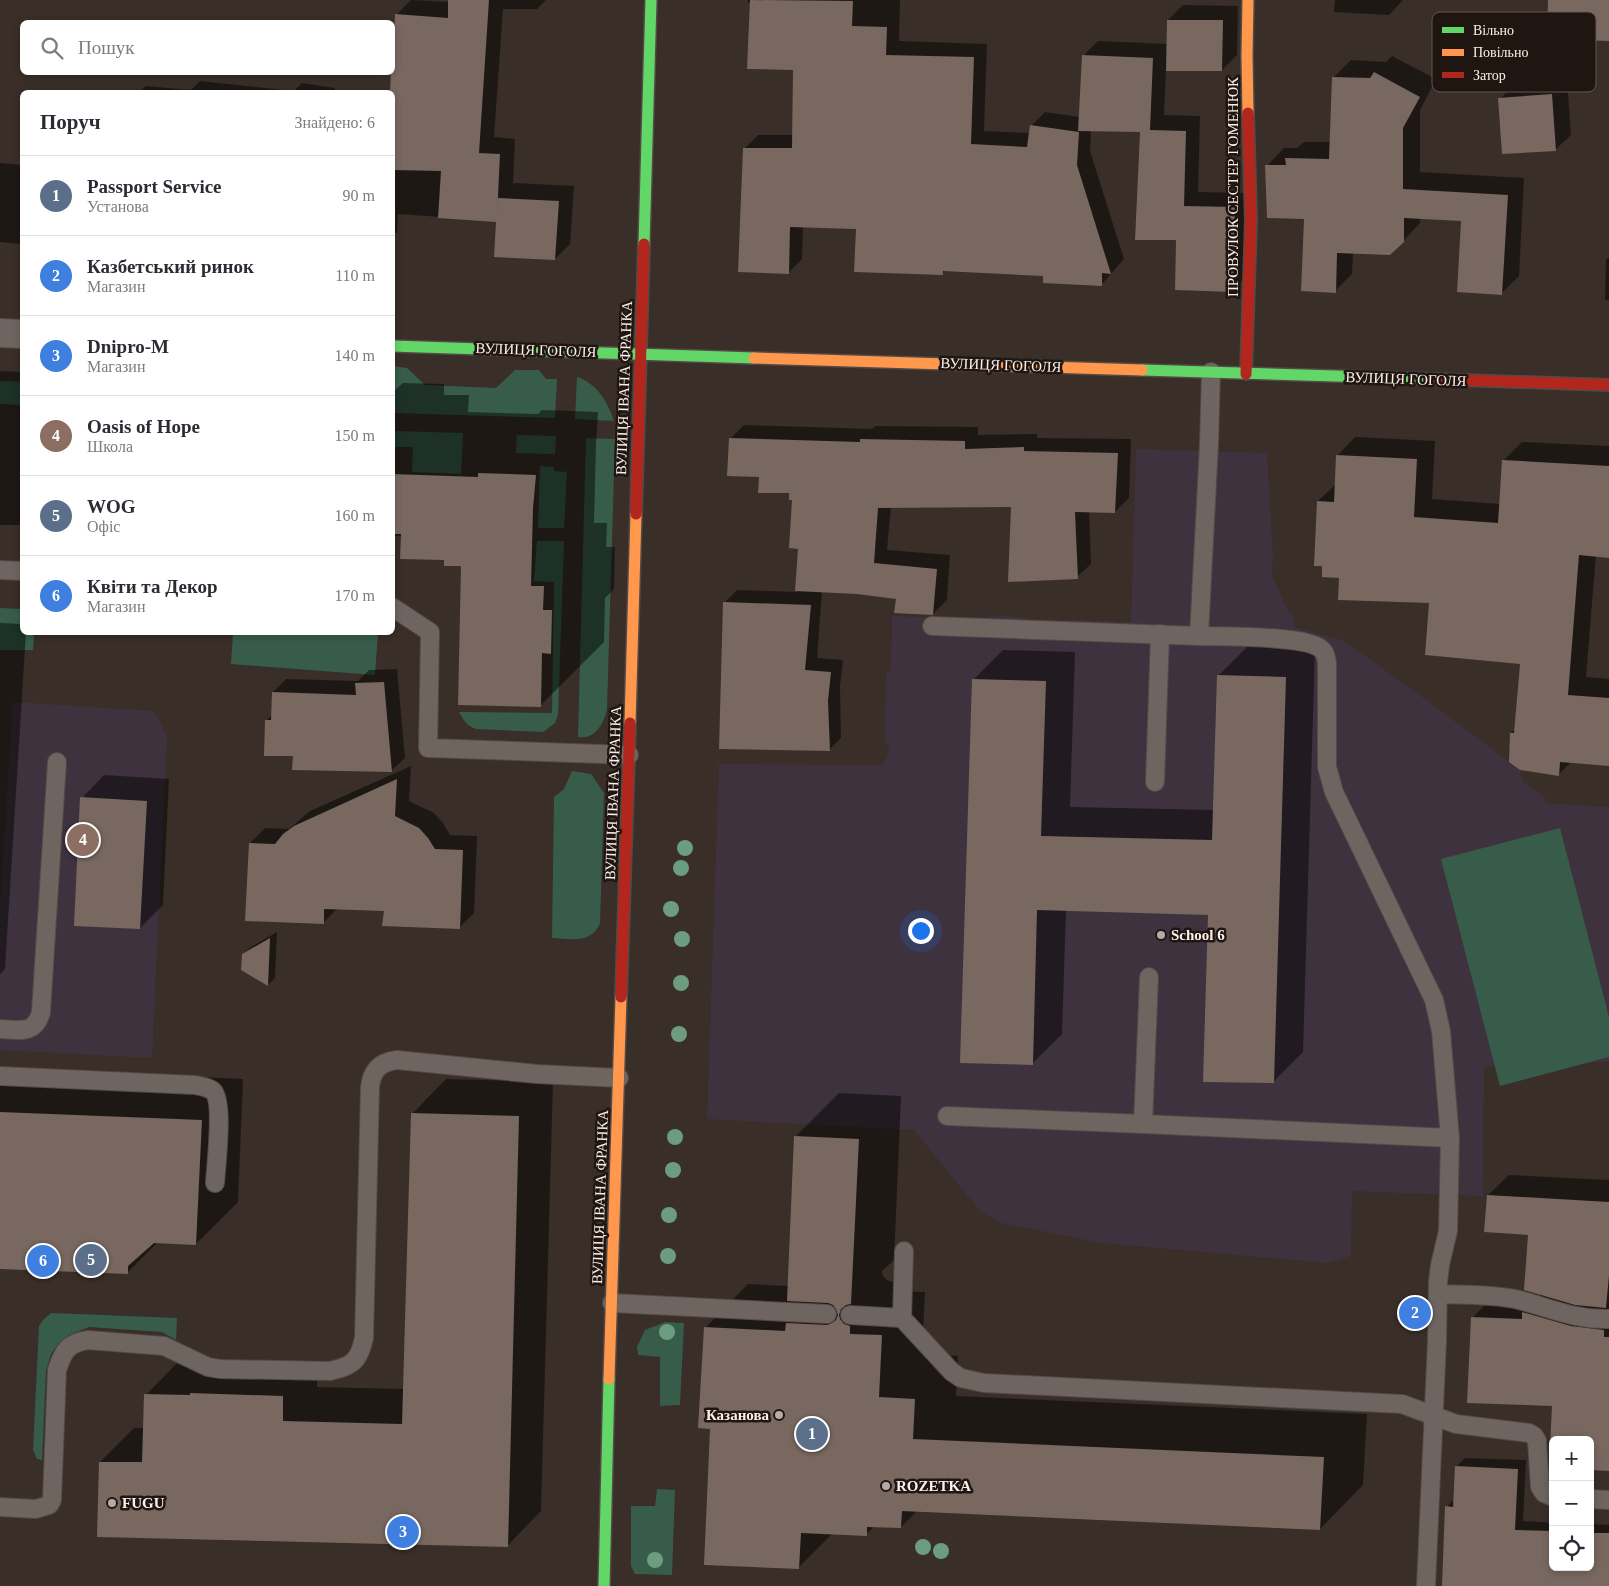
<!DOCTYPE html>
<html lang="uk">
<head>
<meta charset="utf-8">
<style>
	body { margin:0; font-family:Georgia,serif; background:#f2f2f3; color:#2b2b33 }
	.controls { position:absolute; right:15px; bottom:15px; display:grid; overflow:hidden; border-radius:8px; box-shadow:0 2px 8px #0003 }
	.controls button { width:45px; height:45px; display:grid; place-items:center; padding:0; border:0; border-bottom:1px solid #e1e1e2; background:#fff; color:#2b2b33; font:25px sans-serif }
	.you { position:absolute; left:920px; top:930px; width:18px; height:18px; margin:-12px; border:4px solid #fff; border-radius:50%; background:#1a73e8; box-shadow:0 0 0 8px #1a73e833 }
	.badge { display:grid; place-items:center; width:32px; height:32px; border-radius:50%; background:#7c3aed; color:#fff; font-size:16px; font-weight:700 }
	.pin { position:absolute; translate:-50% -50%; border:2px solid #fff; box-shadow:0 1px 5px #0006 }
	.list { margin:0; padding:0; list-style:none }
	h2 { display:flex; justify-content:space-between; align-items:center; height:65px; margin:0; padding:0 20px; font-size:21px }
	h2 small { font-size:16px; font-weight:400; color:#7c7c81 }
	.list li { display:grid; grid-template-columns:32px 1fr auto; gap:15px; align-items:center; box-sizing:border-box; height:80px; padding:0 20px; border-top:1px solid #e1e1e2 }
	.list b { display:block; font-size:19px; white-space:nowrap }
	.list p { margin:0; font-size:16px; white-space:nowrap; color:#7c7c81 }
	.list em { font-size:16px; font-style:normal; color:#7c7c81 }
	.icon { flex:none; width:28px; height:28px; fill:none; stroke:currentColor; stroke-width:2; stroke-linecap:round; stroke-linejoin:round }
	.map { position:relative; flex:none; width:1609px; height:1586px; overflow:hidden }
	.search { position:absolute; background:#fff; box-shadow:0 2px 8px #0003; left:20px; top:20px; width:375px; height:55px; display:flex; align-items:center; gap:12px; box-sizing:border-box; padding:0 18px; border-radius:8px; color:#7c7c81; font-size:19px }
	.panel { position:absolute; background:#fff; box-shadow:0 2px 8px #0003; left:20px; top:90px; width:375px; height:545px; border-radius:8px }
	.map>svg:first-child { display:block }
</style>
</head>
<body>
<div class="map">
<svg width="1609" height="1586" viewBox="0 0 1609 1586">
	<rect width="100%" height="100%" fill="#392e28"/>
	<g fill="#3e323e">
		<polygon points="1136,449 1267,453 1273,556 1272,575 1287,609 1294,617 1294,627 1344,641 1413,690 1520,770 1522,781 1545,797 1545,803 1609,807 1609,1062 1588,1063 1500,1086 1494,1066 1484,1067 1483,1196 1352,1191 1351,1256 1328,1263 1102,1243 1001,1223 980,1211 914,1130 707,1119 719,764 882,765 887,758 889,747 885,742 886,672 891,670 892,616 950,618 1007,616 1031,619 1131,622"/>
		<polygon points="13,702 154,711 167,736 152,1058 0,1050 0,908"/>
	</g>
	<g fill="#375d4a">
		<polygon points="393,366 407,368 425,385 496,388 515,370 539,370 546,379 557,379 555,418 393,413"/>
		<path d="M577,377C597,383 608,403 614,421L575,419Z"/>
		<polygon points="0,381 22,382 22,405 0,404"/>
		<polygon points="393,431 463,433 461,474 412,472 413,447 393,447"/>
		<polygon points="517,435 556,436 555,454 516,453"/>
		<path d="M586,438L615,439L607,709C604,723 595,740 578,737Z"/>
		<polygon points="540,466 554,467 554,471 567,472 564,528 538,528"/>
		<path d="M537,541H564L558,715L555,723L543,732L476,729C467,726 464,721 459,712L552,713L554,582L534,581Z"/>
		<polygon points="0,608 22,609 22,632 34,633 33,650 0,650"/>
		<polygon points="233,633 378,633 375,675 231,664"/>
		<path d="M572,771L591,774L604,793L600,923C592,944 570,939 552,938L554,797L564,789Z"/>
		<polygon points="1560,828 1609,1017 1609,1057 1500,1086 1441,859"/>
		<polygon points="51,1313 177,1318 176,1340 162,1332 89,1327 69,1335 59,1343 51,1354 46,1371 42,1460 37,1459 33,1450 39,1326 44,1319"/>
		<polygon points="665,1322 684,1323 680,1405 660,1406 660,1357 638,1355 637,1347 645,1330"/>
		<polygon points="657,1489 675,1490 672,1575 635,1574 631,1566 631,1506 655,1506"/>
	</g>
	<g fill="#0007">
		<polygon points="411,0 449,2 449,0 546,0 537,9 503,9 494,137 515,139 513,185 515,183 574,186 570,244 555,259 498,221 398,214 397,232 392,237 392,92 391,92 396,15"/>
		<polygon points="748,0 900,0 899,41 987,44 984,131 1030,133 1031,126 1045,112 1080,117 1083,56 1098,41 1168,44 1168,20 1183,5 1238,6 1237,55 1222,70 1166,70 1164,115 1200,116 1198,192 1249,193 1247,276 1232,290 1177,239 1141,131 1091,130 1090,151 1124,259 1101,285 1044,275 946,270 942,274 857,228 803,226 802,259 788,273 744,149 758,135 793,135 795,69 751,3 748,2"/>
		<polygon points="1335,0 1403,0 1389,15 1334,12"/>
		<polygon points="1392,56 1436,79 1420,110 1420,172 1524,178 1519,276 1502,293 1462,220 1420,217 1420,223 1403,241 1353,253 1352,274 1335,291 1305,218 1267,166 1284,148 1297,148 1304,142 1331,142 1334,77 1351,60 1386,62"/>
		<polygon points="1567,80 1571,135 1555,150 1500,99 1515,83"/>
		<polygon points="200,81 294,91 302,83 335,88 334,92 139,92 146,86 191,90"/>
		<polygon points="0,163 22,165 22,244 0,242"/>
		<polygon points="1609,257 1609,300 1605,300 1606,260"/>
		<polygon points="0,371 22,372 22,525 0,525"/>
		<polygon points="403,383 444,384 444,395 469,395 468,412 538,414 542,410 598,412 596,444 594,523 607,523 606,547 615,547 614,589 605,598 604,642 540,706 463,565 445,559 402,536 392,536 392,393"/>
		<polygon points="744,425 872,429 875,426 978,427 978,435 1037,434 1037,438 1131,439 1129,498 1115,512 1089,511 1091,564 1077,577 1012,506 891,506 887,550 950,555 947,600 933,614 897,598 857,593 822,591 817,658 843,660 840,687 841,738 829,750 725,602 737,590 797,592 799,547 793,499 790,492 760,476 730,439"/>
		<polygon points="1355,437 1435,441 1432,499 1500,504 1503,461 1522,442 1609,446 1609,556 1596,555 1586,677 1609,679 1609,764 1571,762 1559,774 1511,733 1516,729 1521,663 1430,602 1340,577 1318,501 1336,484 1337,456"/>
		<polygon points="0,623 22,624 22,632 26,632 5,969 0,974"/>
		<polygon points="1248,646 1315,648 1303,1052 1273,1082 1210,914 1066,910 1062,1034 1032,1064 973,680 1003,650 1075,652 1070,807 1214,810 1218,676"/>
		<polygon points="397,669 405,758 391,771 294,755 266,721 272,715 273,692 286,679 358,681 369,670"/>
		<polygon points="411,766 409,801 434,813 443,823 450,835 477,836 474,913 459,928 385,910 338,908 323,923 250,843 265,828 289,829 310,811"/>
		<polygon points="104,775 169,779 163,905 140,928 82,798"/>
		<polygon points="277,932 275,978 268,985 242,969 243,954 251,947"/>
		<polygon points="0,1069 243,1079 238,1202 196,1244 158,1242 127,1273 0,1267"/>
		<polygon points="446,1079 553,1082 541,1511 507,1546 100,1462 134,1428 145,1428 146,1395 180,1360 224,1361 226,1360 317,1362 317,1387 404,1389 412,1114"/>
		<polygon points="839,1093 901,1096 894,1260 882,1271 883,1276 887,1280 893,1282 893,1291 925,1292 922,1354 958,1356 956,1396 1367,1414 1363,1485 1320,1529 918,1510 901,1527 875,1526 866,1534 833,1533 798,1568 712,1427 705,1328 748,1284 789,1286 796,1136"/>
		<polygon points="1509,1175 1609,1180 1609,1469 1590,1440 1553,1405 1472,1318 1493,1297 1537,1299 1542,1294 1529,1234 1488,1195"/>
		<polygon points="1465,1458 1526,1460 1523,1521 1553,1523 1553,1567 1590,1567 1590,1524 1609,1525 1609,1586 1443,1586 1447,1507 1454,1499 1456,1467"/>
	</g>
	<g fill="#786860">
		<polygon points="448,0 489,0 479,153 500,154 497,217 498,198 559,201 555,260 494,257 496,222 438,218 441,171 392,170 392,92 390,92 391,72 392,72 395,14 448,18"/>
		<polygon points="750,0 853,1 852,26 887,27 886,55 974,57 971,144 1027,147 1030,125 1079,132 1077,165 1111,274 1102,273 1102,286 1043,283 1043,276 943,271 943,275 854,272 856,229 790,227 789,274 738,272 743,148 792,148 793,70 747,69"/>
		<polygon points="1548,0 1609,0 1609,41 1547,39"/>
		<polygon points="1167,20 1223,20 1222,71 1166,71"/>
		<polygon points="1082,55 1153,58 1150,130 1186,131 1184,206 1235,207 1233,292 1175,290 1176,240 1135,240 1140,132 1078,131"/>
		<polygon points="1374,72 1420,97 1403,128 1403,189 1508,195 1502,295 1457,292 1461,221 1404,218 1404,242 1390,255 1337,253 1336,293 1301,291 1304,219 1267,218 1265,165 1286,165 1285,158 1329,159 1332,77 1370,78"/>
		<polygon points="1552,94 1556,151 1502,154 1498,98"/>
		<polygon points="729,438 860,442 860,439 965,441 965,449 1024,447 1024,451 1118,453 1115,513 1075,512 1078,579 1008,582 1011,507 878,508 874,563 937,569 933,615 894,613 896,599 857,594 795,591 798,549 789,548 792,500 789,500 789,493 758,493 759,477 727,476"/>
		<polygon points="1336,455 1417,459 1414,517 1498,523 1502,460 1609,466 1609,558 1579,555 1568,695 1609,698 1609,766 1560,762 1559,776 1520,770 1509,762 1510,733 1514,733 1520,664 1425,655 1429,603 1338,600 1339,578 1322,577 1322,566 1314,566 1317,501 1334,502"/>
		<polygon points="478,473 536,475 533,508 531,586 544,586 543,610 552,610 551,654 542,653 541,707 458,705 461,566 444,566 444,560 400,559 401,534 392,534 392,474 478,477"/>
		<polygon points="723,602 811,605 805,670 831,672 828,701 830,751 719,749"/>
		<polygon points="1217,675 1286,677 1274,1083 1203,1082 1208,915 1037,910 1033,1065 960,1063 972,679 1046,681 1041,836 1212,840"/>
		<polygon points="384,682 392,772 292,770 293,756 264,756 265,720 271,720 272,692 356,695 355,683"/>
		<polygon points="397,779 395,816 419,828 428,838 435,849 463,850 460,929 382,926 384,911 324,909 324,924 245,921 249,843 275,844 283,834 294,826"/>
		<polygon points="80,797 147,801 140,929 74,926"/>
		<polygon points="270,938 268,986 241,970 242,954"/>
		<polygon points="0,1112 202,1120 196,1245 154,1243 128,1266 128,1274 0,1269"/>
		<polygon points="411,1113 519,1116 508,1547 97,1537 99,1462 142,1462 144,1394 190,1395 190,1393 283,1396 283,1421 402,1424"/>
		<polygon points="794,1136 859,1139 851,1304 846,1305 841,1309 839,1315 840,1319 844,1324 850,1326 850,1334 882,1335 879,1397 915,1399 913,1439 1324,1457 1320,1530 902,1511 901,1528 867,1527 867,1536 801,1533 799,1569 704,1565 710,1429 698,1428 704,1327 785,1331 786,1323 827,1325 832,1323 836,1320 838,1315 836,1309 833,1305 828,1303 787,1301"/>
		<polygon points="1487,1195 1609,1202 1609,1275 1606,1308 1575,1305 1524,1290 1528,1235 1484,1232"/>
		<polygon points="1522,1312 1571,1326 1604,1330 1604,1337 1609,1337 1609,1471 1590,1470 1590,1440 1553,1440 1553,1468 1549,1468 1552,1406 1467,1403 1471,1317 1522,1319"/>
		<polygon points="1455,1466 1518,1469 1515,1530 1553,1531 1553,1567 1590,1567 1590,1533 1609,1533 1609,1586 1442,1586 1445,1506 1453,1507"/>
	</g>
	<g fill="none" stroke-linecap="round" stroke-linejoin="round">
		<g stroke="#544a45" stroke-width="20">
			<g id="lane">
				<path d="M1211,372L1209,444L1199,636C1223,637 1306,635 1321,649C1325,652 1326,657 1327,662V767L1334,792L1434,1000L1441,1031L1448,1114L1450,1138L1448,1231L1440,1265L1438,1282L1437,1341L1426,1586"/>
				<polyline points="0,570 22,571"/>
				<polyline points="392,607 430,632 428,748 629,755"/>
				<polyline points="932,626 1199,636"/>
				<polyline points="1155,782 1160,634"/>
				<polyline points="1149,977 1143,1124 1450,1138"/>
				<path d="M0,1029C19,1030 35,1035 41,1012L57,762"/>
				<path d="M0,1076L195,1085C200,1086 208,1087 213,1091C224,1102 216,1166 215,1183"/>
				<polyline points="947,1116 1143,1124"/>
				<polyline points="904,1251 902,1318 952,1372 961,1378 984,1383 1402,1404 1456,1424 1529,1433 1534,1436 1537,1441 1540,1487 1544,1493 1553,1497"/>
				<path d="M1438,1294C1463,1295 1490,1294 1515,1299C1548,1307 1574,1320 1609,1319"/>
				<polyline points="612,1303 827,1314"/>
				<polyline points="850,1315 902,1318"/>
				<polyline points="1590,1499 1609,1500"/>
				<path d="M0,1507L36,1509L49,1505L52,1500L57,1370C63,1352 67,1343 88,1340L164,1346L208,1367L220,1369L330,1371C353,1366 359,1361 364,1338L370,1087C372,1070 380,1062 397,1060L537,1074L619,1078"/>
			</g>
		</g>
		<g stroke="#544a45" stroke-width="30">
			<polyline id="street" points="0,333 22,334"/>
		</g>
		<g stroke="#544a45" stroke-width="14">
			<g id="fast">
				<polyline points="644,244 651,0"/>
				<polyline points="392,346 754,358"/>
				<polyline points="1142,370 1433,379"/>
				<polyline points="604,1586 609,1379"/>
			</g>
		</g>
		<g stroke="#544a45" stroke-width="14">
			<g id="slow">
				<polyline points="1248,0 1247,56 1248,113"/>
				<polyline points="754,358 1142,370"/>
				<polyline points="630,723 636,514"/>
				<polyline points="609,1379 621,997"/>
			</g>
		</g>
		<g stroke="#544a45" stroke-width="14">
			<g id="jam">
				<polyline points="1246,374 1251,221 1248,113"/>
				<polyline points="1433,379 1609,385"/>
				<polyline points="636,514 644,244"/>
				<polyline points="621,997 630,723"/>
			</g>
		</g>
		<use href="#lane" stroke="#6e6560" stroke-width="18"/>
		<use href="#street" stroke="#6e6560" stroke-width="28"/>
		<use href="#fast" stroke="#63d668" stroke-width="11"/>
		<use href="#slow" stroke="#ff974d" stroke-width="11"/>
		<use href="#jam" stroke="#b3261e" stroke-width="11"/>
	</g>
	<g fill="#6c9d80">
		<circle cx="685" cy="848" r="8"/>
		<circle cx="681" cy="868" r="8"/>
		<circle cx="671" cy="909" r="8"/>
		<circle cx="682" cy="939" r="8"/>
		<circle cx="681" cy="983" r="8"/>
		<circle cx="679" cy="1034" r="8"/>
		<circle cx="675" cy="1137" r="8"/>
		<circle cx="673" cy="1170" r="8"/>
		<circle cx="669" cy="1215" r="8"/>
		<circle cx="668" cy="1256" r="8"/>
		<circle cx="667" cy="1332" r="8"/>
		<circle cx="923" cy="1547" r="8"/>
		<circle cx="941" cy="1551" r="8"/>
		<circle cx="655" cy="1560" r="8"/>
	</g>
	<g fill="#b8aba5" stroke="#1f1612" stroke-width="2">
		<circle cx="1161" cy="935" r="5"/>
		<circle cx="779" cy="1415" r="5"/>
		<circle cx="886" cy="1486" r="5"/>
		<circle cx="112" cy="1503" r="5"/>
	</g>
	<g text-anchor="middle" stroke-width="5" stroke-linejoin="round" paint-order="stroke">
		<g font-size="15" fill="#fcefe9" stroke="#1f1612">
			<text transform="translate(1233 187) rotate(-90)" y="5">ПРОВУЛОК СЕСТЕР ГОМЕНЮК</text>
			<text transform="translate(536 350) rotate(2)" y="5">ВУЛИЦЯ ГОГОЛЯ</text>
			<text transform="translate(1001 365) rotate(2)" y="5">ВУЛИЦЯ ГОГОЛЯ</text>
			<text transform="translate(1406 379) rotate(2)" y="5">ВУЛИЦЯ ГОГОЛЯ</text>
			<text transform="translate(624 388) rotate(-88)" y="5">ВУЛИЦЯ ІВАНА ФРАНКА</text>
			<text transform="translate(613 793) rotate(-88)" y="5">ВУЛИЦЯ ІВАНА ФРАНКА</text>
			<text transform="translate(600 1197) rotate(-88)" y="5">ВУЛИЦЯ ІВАНА ФРАНКА</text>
		</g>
		<g font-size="15" font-weight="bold" fill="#fcefe9" stroke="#1f1612" text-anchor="start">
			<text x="1171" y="940">School 6</text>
			<text x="769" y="1420" text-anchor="end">Казанова</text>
			<text x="896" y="1491">ROZETKA</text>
			<text x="122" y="1508">FUGU</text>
		</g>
	</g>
	<rect x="1432" y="12" width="164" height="80" rx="8" fill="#1f1612" stroke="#615752" stroke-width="1"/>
	<rect x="1442" y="27" width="22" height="6" fill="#63d668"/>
	<rect x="1442" y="49" width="22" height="7" fill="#ff974d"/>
	<rect x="1442" y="72" width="22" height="6" fill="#b3261e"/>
	<g font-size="14" fill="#fcefe9">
		<text x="1473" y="35">Вільно</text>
		<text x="1473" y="57">Повільно</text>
		<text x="1473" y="80">Затор</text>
	</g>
</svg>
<div class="controls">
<button>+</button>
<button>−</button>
<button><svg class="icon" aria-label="locate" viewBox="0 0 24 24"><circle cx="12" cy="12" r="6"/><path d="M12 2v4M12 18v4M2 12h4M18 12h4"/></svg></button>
</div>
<div class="you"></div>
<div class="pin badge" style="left:812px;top:1434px;background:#5c6f8a">1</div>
<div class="pin badge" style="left:1415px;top:1313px;background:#3f7fe0">2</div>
<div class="pin badge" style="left:403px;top:1532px;background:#3f7fe0">3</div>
<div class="pin badge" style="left:83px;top:840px;background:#8d6e63">4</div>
<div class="pin badge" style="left:91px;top:1260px;background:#5c6f8a">5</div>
<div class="pin badge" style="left:43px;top:1261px;background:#3f7fe0">6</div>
<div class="search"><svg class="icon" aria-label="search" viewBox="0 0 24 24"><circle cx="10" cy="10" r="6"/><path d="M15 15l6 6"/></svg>Пошук</div>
<section class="panel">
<h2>Поруч<small>Знайдено: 6</small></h2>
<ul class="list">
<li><span class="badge" style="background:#5c6f8a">1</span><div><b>Passport Service</b><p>Установа</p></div><em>90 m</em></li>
<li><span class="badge" style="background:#3f7fe0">2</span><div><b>Казбетський ринок</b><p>Магазин</p></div><em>110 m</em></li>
<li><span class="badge" style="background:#3f7fe0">3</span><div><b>Dnipro-M</b><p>Магазин</p></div><em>140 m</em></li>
<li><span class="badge" style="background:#8d6e63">4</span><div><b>Oasis of Hope</b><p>Школа</p></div><em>150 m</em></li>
<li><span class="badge" style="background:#5c6f8a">5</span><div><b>WOG</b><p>Офіс</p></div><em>160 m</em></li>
<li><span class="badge" style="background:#3f7fe0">6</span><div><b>Квіти та Декор</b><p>Магазин</p></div><em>170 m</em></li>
</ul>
</section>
</div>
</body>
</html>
